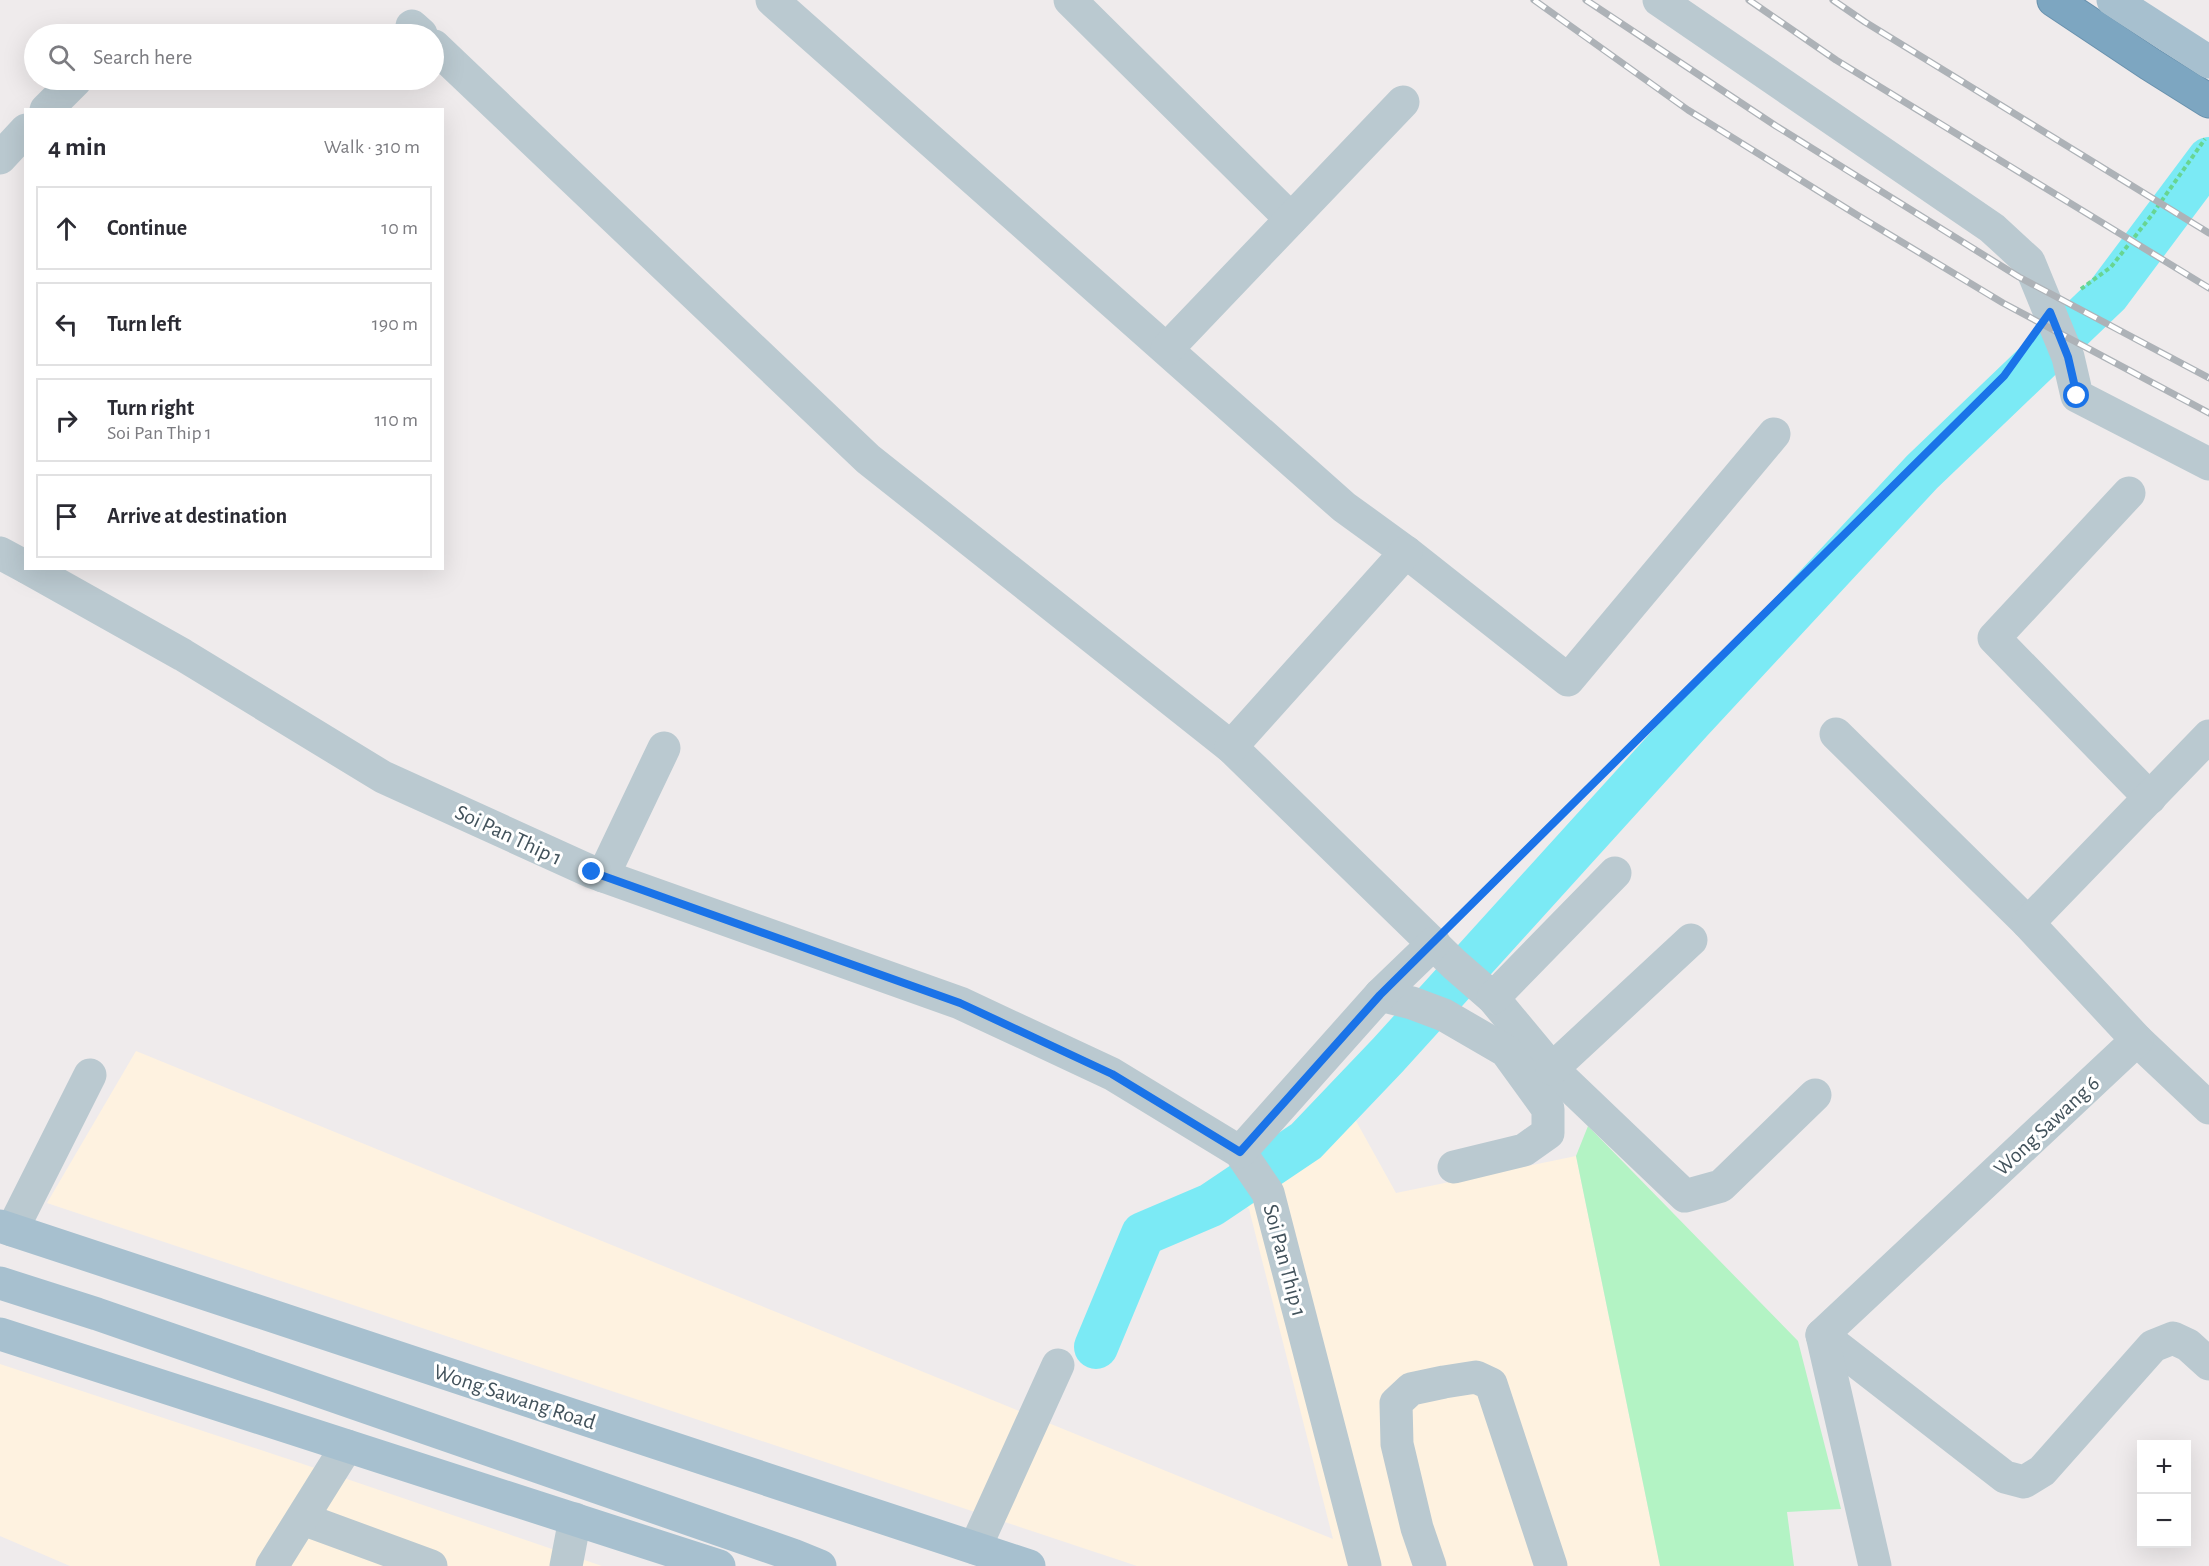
<!DOCTYPE html>
<html lang="en">
<head>
<meta charset="utf-8">
<style>
	body { margin:0; font-family:"Alegreya Sans",sans-serif; background:#f7f7f7; color:#2b2b33 }
	.controls { position:absolute; right:18px; bottom:18px; display:grid; overflow:hidden; border-radius:0px; box-shadow:0 6px 24px #0002 }
	.controls button { width:54px; height:54px; display:grid; place-items:center; padding:0; border:0; border-bottom:2px solid #e1e1e2; background:#fff; color:#2b2b33; font:30px sans-serif }
	.stop { position:absolute; width:18px; height:18px; margin:-14px; border:4px solid #1a73e8; border-radius:50%; background:#fff }
	.stop.end { background:#1a73e8; border-color:#fff; box-shadow:0 2px 6px #0008 }
	.list { margin:0; padding:0; list-style:none }
	h2 { display:flex; justify-content:space-between; align-items:center; height:78px; margin:0; padding:0 24px; font-size:26px }
	h2 small { font-size:20px; font-weight:400; color:#7c7c81 }
	.list li { display:grid; grid-template-columns:39px 1fr auto; gap:18px; align-items:center; box-sizing:border-box; height:84px; margin:0 12px 12px; padding:0 12px; border:2px solid #e1e1e2; border-radius:0px }
	.list b { display:block; font-size:22px; white-space:nowrap }
	.list p { margin:0; font-size:20px; white-space:nowrap; color:#7c7c81 }
	.list em { font-size:20px; font-style:normal; color:#7c7c81 }
	.icon { flex:none; width:33px; height:33px; fill:none; stroke:currentColor; stroke-width:2; stroke-linecap:round; stroke-linejoin:round }
	.map { position:relative; flex:none; width:2209px; height:1566px; overflow:hidden }
	.search { position:absolute; background:#fff; box-shadow:0 6px 24px #0002; left:24px; top:24px; width:420px; height:66px; display:flex; align-items:center; gap:15px; box-sizing:border-box; padding:0 21px; border-radius:33px; color:#7c7c81; font-size:22px }
	.panel { position:absolute; background:#fff; box-shadow:0 6px 24px #0002; left:24px; top:108px; width:420px; height:462px; border-radius:0px }
	.map>svg:first-child { display:block }
</style>
</head>
<body>
<div class="map">
<svg width="2209" height="1566" viewBox="0 0 2209 1566">
	<rect width="100%" height="100%" fill="#efebec"/>
	<g fill="#fef2e0">
		<polygon points="136,1051 1333,1539 1249,1209 1216,1181 1285,1137 1335,1083 1396,1193 1576,1156 1660,1566 1137,1566 47,1203"/>
		<polygon points="0,1364 300,1463 602,1566 70,1566 0,1536"/>
	</g>
	<polygon fill="#b3f3c4" points="1588,1126 1798,1341 1841,1509 1787,1512 1794,1566 1660,1566 1576,1156"/>
	<g fill="none" stroke-linecap="round" stroke-linejoin="round">
		<polyline stroke="#7beaf5" stroke-width="44" points="1096,1347 1143,1234 1211,1205 1306,1141 1388,1055 1690,722 1922,472 2108,294 2209,159"/>
		<g stroke="#6891ad" stroke-width="35">
			<polyline id="highway" points="2054,0 2150,64 2209,101"/>
		</g>
		<g stroke="#67d592" stroke-width="4" stroke-dasharray="4.5 3" stroke-linecap="butt">
			<polyline points="2081,289 2111,267 2151,216 2205,139"/>
			<polyline points="1460,917 2004,376 2024,347"/>
		</g>
		<g stroke="#bac9d0" stroke-width="33">
			<polyline points="772,0 1344,507 1406,552 1568,680 1774,434"/>
			<polyline points="1070,0 1291,219"/>
			<polyline points="1659,0 1992,228 2029,262 2068,357 2077,396 2209,464"/>
			<polyline points="412,26 421,34"/>
			<polyline points="434,46 868,459 1231,747 1454,964 1493,998 1552,1069 1685,1196 1721,1186 1815,1095"/>
			<polyline points="46,110 76,80"/>
			<polyline points="0,158 26,130"/>
			<polyline points="1167,349 1403,102"/>
			<polyline points="2129,493 1994,638 2150,798"/>
			<polyline points="0,553 26,567"/>
			<polyline points="28,568 183,655 383,777 592,872 960,1003 1112,1074 1240,1152 1268,1193 1365,1566"/>
			<polyline points="1836,734 2028,923"/>
			<polyline points="1231,747 1406,552"/>
			<polyline points="603,876 664,748"/>
			<polyline points="1380,995 1412,1003 1444,1015 1506,1051 1548,1109 1548,1133 1524,1150 1454,1167"/>
			<polyline points="1493,998 1615,873"/>
			<polyline points="2137,1040 2209,1108"/>
			<polyline points="1552,1069 1691,940"/>
			<polyline points="1240,1152 1380,995 1434,943"/>
			<polyline points="12,1230 90,1075"/>
			<polyline points="1822,1335 2005,1477 2024,1482 2042,1471 2153,1346 2173,1338 2188,1345 2209,1364"/>
			<polyline points="303,1519 431,1566"/>
			<polyline points="975,1548 1058,1365"/>
			<polyline points="272,1566 347,1446"/>
			<polyline points="566,1566 575,1519"/>
			<polyline points="1430,1566 1417,1528 1397,1444 1396,1403 1411,1389 1444,1382 1476,1377 1491,1384 1551,1566"/>
			<polyline points="1875,1566 1822,1335 2137,1040 2028,923 2209,736"/>
		</g>
		<g stroke="#a7c0cf" stroke-width="33">
			<polyline points="2113,0 2209,62"/>
			<polyline points="0,1226 1029,1566"/>
			<polyline points="0,1283 97,1314 793,1555 820,1566"/>
			<polyline points="0,1334 719,1566"/>
		</g>
		<use href="#highway" stroke="#7da6c1" stroke-width="33"/>
		<g stroke="#adb2b7" stroke-width="7">
			<g id="rail">
				<polyline points="1534,0 1688,110 1857,215 2003,303 2209,413"/>
				<polyline points="1586,0 1776,126 2019,277 2209,378"/>
				<polyline points="1749,0 1836,60 2209,288"/>
				<polyline points="1833,0 1865,22 2209,233"/>
			</g>
		</g>
		<use href="#rail" stroke="#fff" stroke-width="4.5" stroke-dasharray="14" stroke-linecap="butt"/>
	</g>
	<g fill="none" stroke-linecap="round" stroke-linejoin="round">
		<polyline stroke="#1a73e8" stroke-width="8" points="592,872 960,1003 1112,1074 1240,1152 1380,995 2004,376 2050,312 2068,357 2077,396"/>
	</g>
	<g text-anchor="middle" stroke-width="6" stroke-linejoin="round" paint-order="stroke">
		<g font-size="22" fill="#42525b" stroke="#fff">
			<text transform="translate(509 834) rotate(25)" y="8">Soi Pan Thip 1</text>
			<text transform="translate(2046 1125) rotate(-43)" y="8">Wong Sawang 6</text>
			<text transform="translate(1286 1260) rotate(75)" y="8">Soi Pan Thip 1</text>
			<text transform="translate(515 1396) rotate(18)" y="8">Wong Sawang Road</text>
		</g>
	</g>
</svg>
<div class="controls">
<button>+</button>
<button>−</button>
</div>
<div class="stop" style="left:2077px;top:396px"></div>
<div class="stop end" style="left:592px;top:872px"></div>
<div class="search"><svg class="icon" aria-label="search" viewBox="0 0 24 24"><circle cx="10" cy="10" r="6"/><path d="M15 15l6 6"/></svg>Search here</div>
<section class="panel">
<h2>4 min<small>Walk · 310 m</small></h2>
<ul class="list">
<li><svg class="icon" aria-label="ahead" viewBox="0 0 24 24"><path d="M12 20V5M6 11l6-6 6 6"/></svg><div><b>Continue</b></div><em>10 m</em></li>
<li><svg class="icon" aria-label="left" viewBox="0 0 24 24"><path d="M17 20v-9H6M10 6l-5 5 5 5"/></svg><div><b>Turn left</b></div><em>190 m</em></li>
<li><svg class="icon" aria-label="right" viewBox="0 0 24 24"><path d="M7 20v-9h11M14 6l5 5-5 5"/></svg><div><b>Turn right</b><p>Soi Pan Thip 1</p></div><em>110 m</em></li>
<li><svg class="icon" aria-label="arrive" viewBox="0 0 24 24"><path d="M6 21V4h12l-3 4 3 4H6"/></svg><div><b>Arrive at destination</b></div></li>
</ul>
</section>
</div>
</body>
</html>
